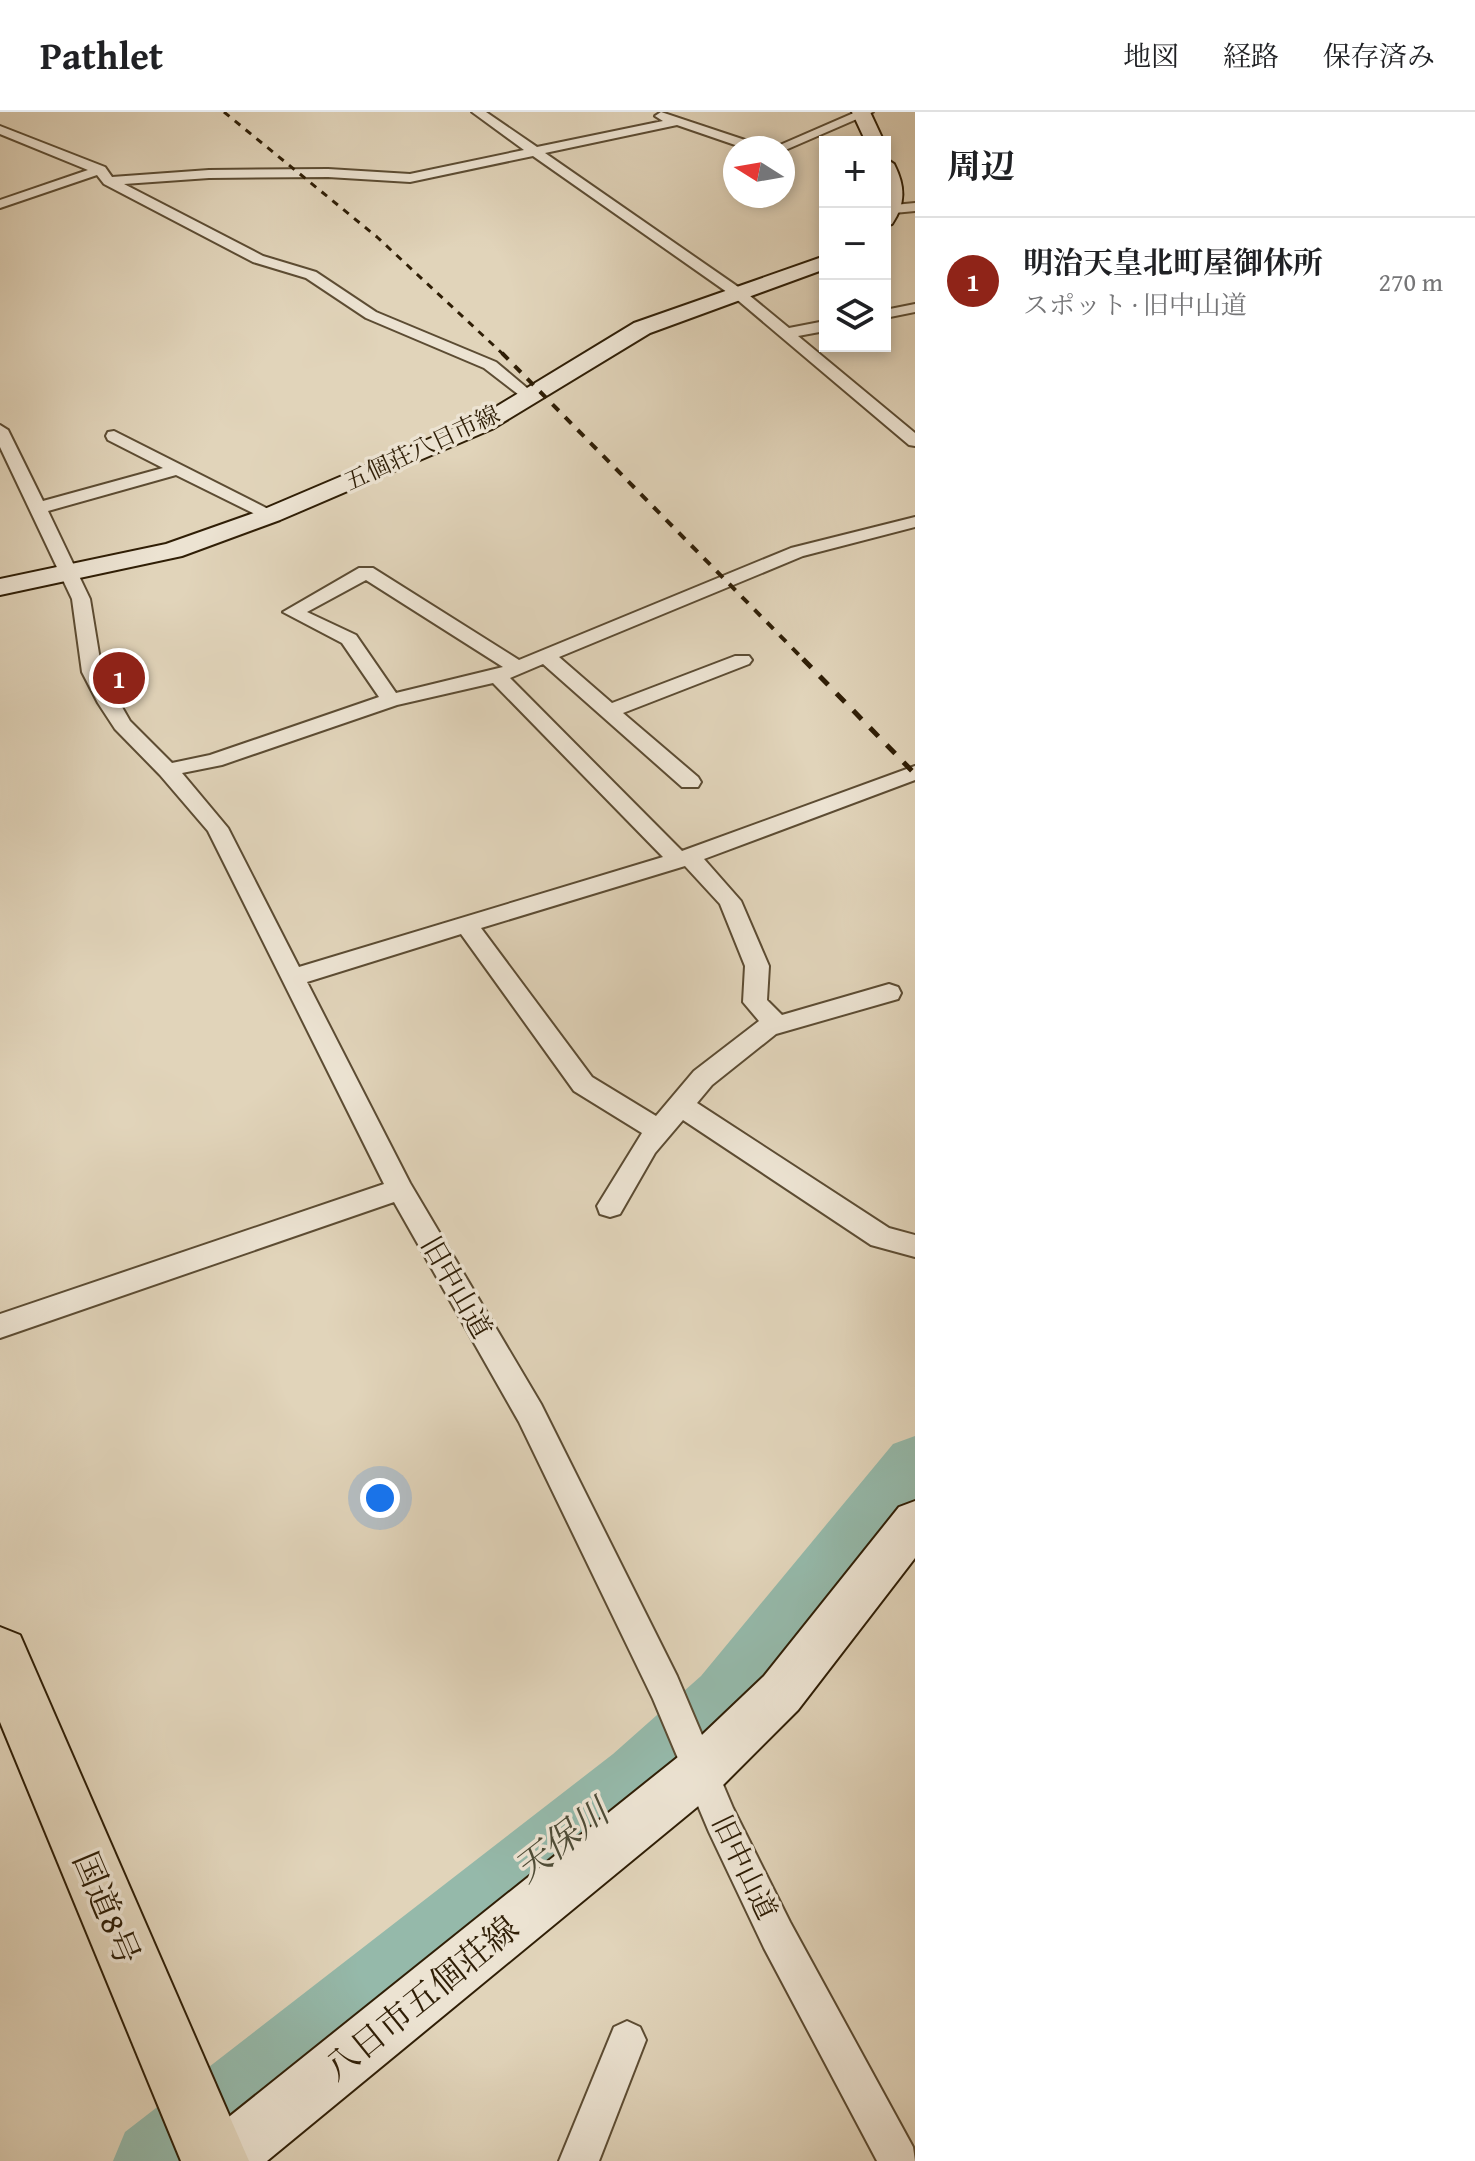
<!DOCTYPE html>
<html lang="ja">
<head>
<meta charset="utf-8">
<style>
	body { margin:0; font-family:"Gentium Book Plus","Noto Serif JP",serif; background:#f2f2f2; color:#202124 }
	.controls { position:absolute; right:24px; top:24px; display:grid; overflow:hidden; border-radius:0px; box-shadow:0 4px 12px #0003 }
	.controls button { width:72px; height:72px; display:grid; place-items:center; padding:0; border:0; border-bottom:2px solid #e0e0e0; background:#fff; color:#202124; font:40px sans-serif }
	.compass { position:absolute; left:723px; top:24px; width:72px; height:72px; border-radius:50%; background:#fff; box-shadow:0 4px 12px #0003; rotate:281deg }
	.you { position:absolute; left:380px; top:1386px; width:28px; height:28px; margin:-20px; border:6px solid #fff; border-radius:50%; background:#1a73e8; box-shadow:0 0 0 12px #1a73e833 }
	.badge { display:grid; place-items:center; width:52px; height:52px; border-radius:50%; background:#8f2418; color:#fff; font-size:26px; font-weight:700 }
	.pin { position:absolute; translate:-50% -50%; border:4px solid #fff; box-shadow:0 2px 8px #0006 }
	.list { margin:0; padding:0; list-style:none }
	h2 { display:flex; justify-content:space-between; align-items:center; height:104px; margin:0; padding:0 32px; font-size:34px }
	h2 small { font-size:26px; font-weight:400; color:#757577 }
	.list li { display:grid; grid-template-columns:52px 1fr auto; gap:24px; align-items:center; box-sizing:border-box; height:128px; padding:0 32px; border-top:2px solid #e0e0e0 }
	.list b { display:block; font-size:30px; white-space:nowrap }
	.list p { margin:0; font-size:26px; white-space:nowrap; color:#757577 }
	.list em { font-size:26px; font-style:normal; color:#757577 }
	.icon { flex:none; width:44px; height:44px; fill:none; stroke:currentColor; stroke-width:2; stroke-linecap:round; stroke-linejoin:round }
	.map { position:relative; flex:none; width:915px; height:2049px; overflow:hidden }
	header { display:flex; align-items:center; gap:48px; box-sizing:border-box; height:112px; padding:0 40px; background:#fff; border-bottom:2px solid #e0e0e0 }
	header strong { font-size:38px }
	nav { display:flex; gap:44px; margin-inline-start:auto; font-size:28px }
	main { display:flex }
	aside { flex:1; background:#fff }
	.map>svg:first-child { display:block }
</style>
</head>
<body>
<header>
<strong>Pathlet</strong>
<nav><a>地図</a><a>経路</a><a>保存済み</a></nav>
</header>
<main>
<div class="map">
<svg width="915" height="2049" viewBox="0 0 915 2049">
	<rect width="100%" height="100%" fill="#e1d4ba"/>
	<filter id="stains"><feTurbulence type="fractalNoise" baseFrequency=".0025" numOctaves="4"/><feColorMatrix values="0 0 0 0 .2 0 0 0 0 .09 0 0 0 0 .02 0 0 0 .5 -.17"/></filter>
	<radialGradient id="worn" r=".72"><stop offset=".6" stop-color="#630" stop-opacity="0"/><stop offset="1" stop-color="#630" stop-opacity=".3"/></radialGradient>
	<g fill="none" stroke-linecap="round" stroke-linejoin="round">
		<polygon fill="#95b9aa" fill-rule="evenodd" points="915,1324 915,1401 751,1612 663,1692 220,2049 113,2049 125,2020 613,1642 701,1564 893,1332"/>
		<g stroke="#5c4c33" stroke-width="4">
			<g id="street">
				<polygon points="472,0 486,0 537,35 663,9 655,4 661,0 760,33 762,36 744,36 677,13 545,41 744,179 789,216 825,209 825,219 798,224 915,321 915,334 909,333 734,185 533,44 410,70 328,65 209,66 124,72 263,144 316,160 376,200 496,250 533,281 535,284 527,289 484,256 366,206 306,166 253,150 104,72 97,63 0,96 0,88 88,58 0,22 0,14 105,55 112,65 209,58 328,57 410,62 524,38"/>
				<polygon points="856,0 873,0 783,39 783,36 773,36"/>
				<polygon points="915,91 915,99 894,101 887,97 894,93"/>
				<polygon points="915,192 915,200 885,206 885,198"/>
				<path d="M0,313L8,318L43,389L163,356L108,328L106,324L108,320L114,319L280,403L277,407H265L176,363L48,399L90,487L102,560L130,609L172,651L210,643L379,585L342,531L283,500L359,456H373L519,548L791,436L915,405V415L803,444L559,545L612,591L735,544H749L752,548L749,552L623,601L698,665L701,670L698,675H682L543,552L510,566L682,739L915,654V668L704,747L741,789L769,854L767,888L782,903L889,872L898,875L901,881L898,887L776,922L712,973L697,991L889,1116L915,1123V1145L871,1133L683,1008L655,1041L620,1102L610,1105L600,1102L597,1094L642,1021L574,979L461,822L307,870L410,1071L541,1292L677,1564L733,1696L790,1810L913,2035L915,2049H877L764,1836L709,1720L653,1587L519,1310L394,1090L0,1226V1202L384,1072L208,719L160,663L115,617L98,591L82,560L72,487L0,335ZM366,468L503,555L396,581L356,523L307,500ZM493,571L663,745L299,855L228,716L182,661L222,653L397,593ZM685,754L720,792L745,854L743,890L759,909L694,959L656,1004L592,965L481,816Z"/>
				<polygon points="627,1909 640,1915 646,1928 599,2049 559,2049 614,1915"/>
			</g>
		</g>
		<g stroke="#2f1e06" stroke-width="4">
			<g id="secondary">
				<polygon points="852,0 870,0 884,30 866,30"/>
				<path d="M885,46L894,52C905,74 906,91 892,112L885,114Z"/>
				<polygon points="825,144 825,157 650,221 492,317 280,408 182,444 0,483 0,467 166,432 262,398 476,307 634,211"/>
				<polygon points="915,1389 915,1446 798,1598 719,1677 267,2049 192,2049 200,2028 683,1641 764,1564 899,1395"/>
			</g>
		</g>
		<g stroke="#2f1e06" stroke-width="4">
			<polygon id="highway" points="0,1515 20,1523 249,2049 181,2049 0,1610"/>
		</g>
		<use href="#street" fill="#ece3d2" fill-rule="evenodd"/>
		<use href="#secondary" fill="#ece3d2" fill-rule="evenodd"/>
		<use href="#highway" fill="#e1d4ba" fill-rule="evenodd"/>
		<polyline stroke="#2f1e06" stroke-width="3" stroke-dasharray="7 7" stroke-linecap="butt" points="224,0 377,125 504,243"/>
		<polyline stroke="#2f1e06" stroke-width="4" stroke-dasharray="9 9" stroke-linecap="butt" points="502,241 805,549"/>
		<polyline stroke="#2f1e06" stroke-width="5" stroke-dasharray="12 12" stroke-linecap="butt" points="803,547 915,662"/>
	</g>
	<g text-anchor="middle" stroke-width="7" stroke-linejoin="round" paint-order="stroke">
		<g font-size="24" fill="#2f1e06" stroke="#ece3d2">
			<text transform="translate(422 336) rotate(-25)" y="8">五個荘八日市線</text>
		</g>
		<g font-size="28" fill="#2f1e06" stroke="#ece3d2">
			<text transform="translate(457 1175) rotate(60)" y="10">旧中山道</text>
			<text transform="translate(745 1755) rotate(64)" y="10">旧中山道</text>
		</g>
		<g font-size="34" fill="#2f1e06" stroke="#ece3d2">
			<text transform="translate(107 1796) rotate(67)" y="12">国道8号</text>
			<text transform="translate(421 1886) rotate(-39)" y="12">八日市五個荘線</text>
		</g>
		<g font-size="36" font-style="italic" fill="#4e4c37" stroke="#ece3d2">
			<text transform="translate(561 1728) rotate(-38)" y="13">天保川</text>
		</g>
	</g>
	<rect width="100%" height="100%" filter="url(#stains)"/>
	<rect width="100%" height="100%" fill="url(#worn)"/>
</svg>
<div class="controls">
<button>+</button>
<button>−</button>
<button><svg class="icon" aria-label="layers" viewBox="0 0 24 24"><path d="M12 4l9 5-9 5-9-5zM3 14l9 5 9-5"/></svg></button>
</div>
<svg class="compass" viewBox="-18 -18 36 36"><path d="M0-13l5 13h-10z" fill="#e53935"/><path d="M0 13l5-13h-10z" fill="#757577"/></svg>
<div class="you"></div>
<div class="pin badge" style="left:119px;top:566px">1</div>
</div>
<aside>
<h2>周辺<small></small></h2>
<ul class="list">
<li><span class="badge">1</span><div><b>明治天皇北町屋御休所</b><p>スポット · 旧中山道</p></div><em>270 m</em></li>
</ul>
</aside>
</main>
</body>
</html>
